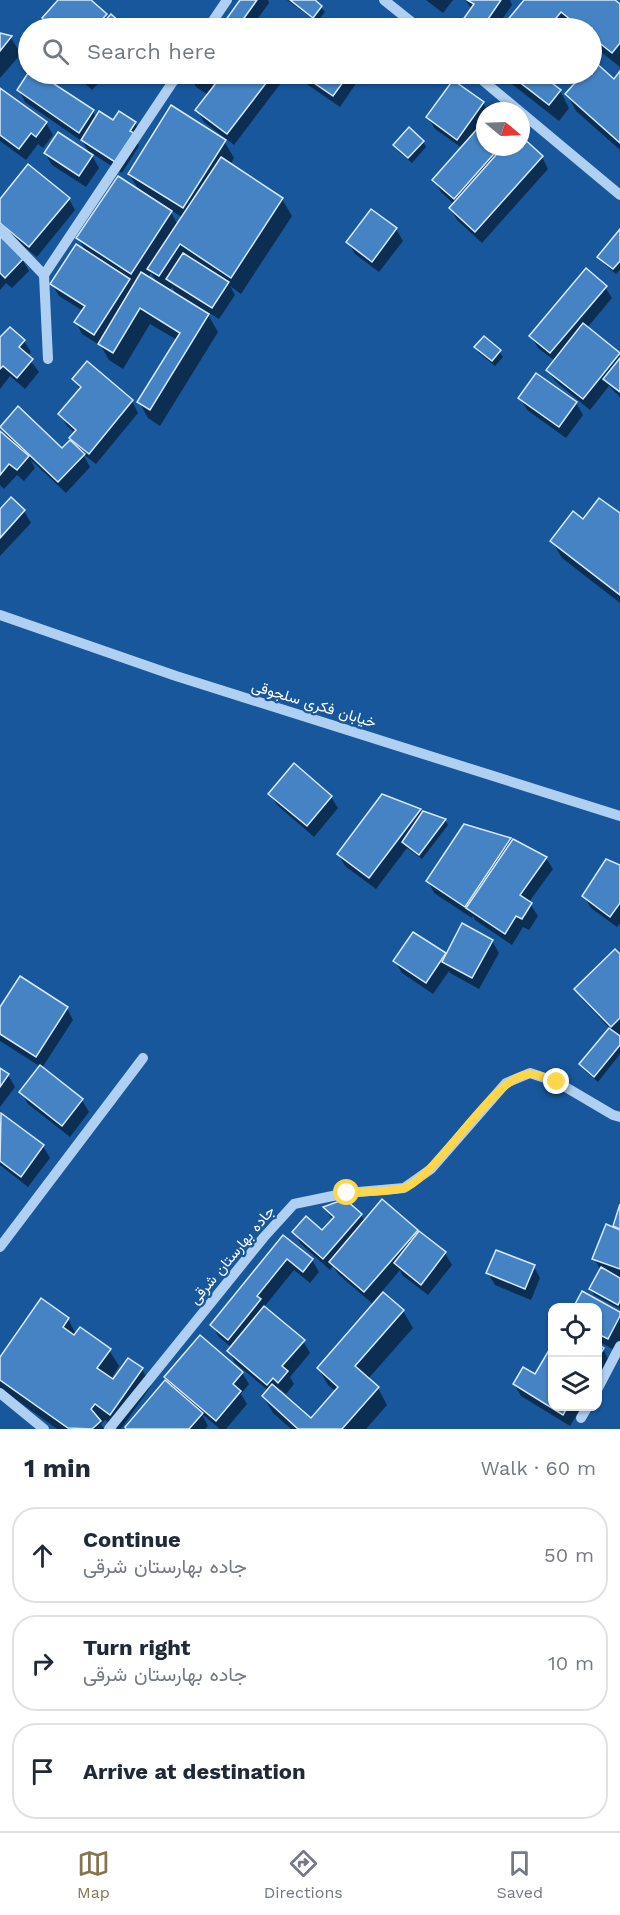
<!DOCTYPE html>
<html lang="en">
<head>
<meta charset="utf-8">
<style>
	body { margin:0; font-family:"Work Sans",Vazirmatn,sans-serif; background:#f6f6f7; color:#1f2937 }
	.controls { position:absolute; right:18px; bottom:18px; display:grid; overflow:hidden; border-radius:12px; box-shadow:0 2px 4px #0004 }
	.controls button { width:54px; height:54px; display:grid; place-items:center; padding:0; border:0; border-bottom:2px solid #e0e1e3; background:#fff; color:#1f2937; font:30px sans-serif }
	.compass { position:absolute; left:476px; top:102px; width:54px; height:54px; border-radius:50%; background:#fff; box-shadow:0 2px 4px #0004; rotate:109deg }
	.stop { position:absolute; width:18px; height:18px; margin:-14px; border:4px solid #ffd54a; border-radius:50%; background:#fff }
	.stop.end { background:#ffd54a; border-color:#fff; box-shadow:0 2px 6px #0008 }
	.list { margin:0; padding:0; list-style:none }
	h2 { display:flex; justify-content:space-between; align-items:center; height:78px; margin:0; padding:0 24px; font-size:26px }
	h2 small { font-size:20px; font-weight:400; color:#747a83 }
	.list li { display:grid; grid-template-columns:39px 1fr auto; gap:18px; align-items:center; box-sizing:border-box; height:96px; margin:0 12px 12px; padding:0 12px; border:2px solid #e0e1e3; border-radius:24px }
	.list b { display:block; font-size:22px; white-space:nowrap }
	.list p { margin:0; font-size:20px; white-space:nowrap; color:#747a83 }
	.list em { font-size:20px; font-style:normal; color:#747a83 }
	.icon { flex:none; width:33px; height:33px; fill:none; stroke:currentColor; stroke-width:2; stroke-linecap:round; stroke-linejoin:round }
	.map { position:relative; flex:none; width:620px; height:1429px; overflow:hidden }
	.search { position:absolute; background:#fff; box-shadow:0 2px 4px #0004; left:18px; right:18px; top:18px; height:66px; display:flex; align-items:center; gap:15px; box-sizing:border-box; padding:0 21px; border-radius:33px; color:#747a83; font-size:22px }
	.sheet { height:402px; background:#fff }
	nav { display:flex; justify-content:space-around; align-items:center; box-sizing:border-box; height:84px; border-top:2px solid #e0e1e3; background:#fff; font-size:16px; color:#747a83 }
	nav a { display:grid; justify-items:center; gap:3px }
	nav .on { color:#847451 }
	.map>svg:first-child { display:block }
</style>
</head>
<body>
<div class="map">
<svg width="620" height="1429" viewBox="0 0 620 1429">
	<rect width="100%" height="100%" fill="#18579c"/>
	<g fill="#0007" fill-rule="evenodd">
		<polygon points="60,0 89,0 108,20 111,17 124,28 50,28 44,18"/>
		<polygon points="241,0 268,0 269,3 251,28 222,28"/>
		<polygon points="287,0 313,0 321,7 325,12 317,22"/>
		<polygon points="426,0 453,0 443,13"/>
		<polygon points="465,0 510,0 512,5 496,28 468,28 464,21 472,9"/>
		<polygon points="526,0 613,0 620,6 620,67 592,45 592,28 503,28"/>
		<polygon points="0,34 11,38 21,54 0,78"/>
		<polygon points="594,63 614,81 620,74 620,150 576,111 567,94 585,74 592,74 592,66"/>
		<polygon points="30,74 37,74 93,111 96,118 135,123 142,135 137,142 139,146 122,173 90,152 99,168 86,187 52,165 45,153 91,156 83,142 25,102 19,90"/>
		<polygon points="74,74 107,74 92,90"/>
		<polygon points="191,74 221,74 212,86 214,87 225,74 281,74 284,79 234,145 204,122 197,110 208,95 196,87 190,75"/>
		<polygon points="296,74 360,74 361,76 340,107 298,78"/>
		<polygon points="499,74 537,74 560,91 569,108 559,121"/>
		<polygon points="453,82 483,103 488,111 485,111 485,147 521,147 521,138 542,157 548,169 482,243 457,220 450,208 454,204 441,192 434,180 462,148 435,129 428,117"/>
		<polygon points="0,90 46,123 53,135 43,148 38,144 26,160 0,141"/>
		<path d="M224,141L234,158L230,165L282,199L292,216L241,294L230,286L235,295L219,319L206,311L218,332L160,426L148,418L139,402L177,340L150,324L123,369L109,360L101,346L82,334L76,322L83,311L59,296L52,284L87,253L78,238L140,192L129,174ZM169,209L183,218L178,225ZM151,273L158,284L148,278ZM172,287L177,296L169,291Z"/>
		<polygon points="423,141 426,147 412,163 398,151 395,145"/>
		<polygon points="69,199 75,210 37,257 0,228 0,201"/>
		<polygon points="372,211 396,229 403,241 379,272 355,254 348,242"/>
		<polygon points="620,231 620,270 616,274 602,262 599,257"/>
		<polygon points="0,238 22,259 29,271 12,288 6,283 0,290"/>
		<polygon points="605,287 612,298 587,328 620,356 620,397 609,386 590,410 555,381 548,370 555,361 538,348 531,336"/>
		<polygon points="0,339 24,341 31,352 27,356 39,372 25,389 10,376 0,389"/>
		<polygon points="476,347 499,351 503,357 495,366 479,353"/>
		<polygon points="74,379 132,401 138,413 96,464 83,454 90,467 66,493 30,459 35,468 24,481 17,475 4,489 0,485 0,433 9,440 1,426 62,450 77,447 71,438 75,433 67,426 60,414 80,390"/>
		<polygon points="520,398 576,403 583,415 566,438 527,410"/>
		<polygon points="11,499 24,511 31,523 0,556 0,511"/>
		<polygon points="620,515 620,603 562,558 552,541 583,521"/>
		<polygon points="270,794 331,797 338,808 314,837 277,805"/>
		<polygon points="420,810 422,814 445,820 448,825 422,859 407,848 376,889 345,866 338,854"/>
		<polygon points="510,839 512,843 546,858 553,869 529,902 538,916 529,930 523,927 512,945 475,920 473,916 472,918 434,893 428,881"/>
		<polygon points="620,867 620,924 617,927 591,908 584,896"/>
		<polygon points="413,934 447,956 492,941 499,953 479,989 450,973 449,971 433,994 402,973 395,961"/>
		<polygon points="620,957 620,1054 598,1082 584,1070 581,1065 610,1029 583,1000 576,989"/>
		<polygon points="67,1008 73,1020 42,1068 82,1100 89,1112 70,1137 28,1104 21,1092 41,1067 0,1041 0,1010"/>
		<polygon points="0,1069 8,1075 15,1087 0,1107"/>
		<polygon points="0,1110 3,1115 43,1146 50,1158 28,1187 0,1165"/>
		<polygon points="325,1208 361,1215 365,1222 417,1231 445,1253 452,1265 428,1295 402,1275 400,1270 373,1302 375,1304 384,1294 403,1311 413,1328 368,1379 378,1388 387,1405 366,1429 291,1429 273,1413 263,1396 269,1391 235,1363 229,1351 231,1347 219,1337 212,1325 283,1237 312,1260 319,1272 310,1283 294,1270 264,1307 303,1341 310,1353 290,1377 294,1384 286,1394 280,1389 278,1391 311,1421 336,1392 328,1385 318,1368 374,1305 338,1274 333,1266 330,1270 301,1244 294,1232 322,1232 333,1221"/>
		<polygon points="620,1209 620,1309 594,1295 591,1289 601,1271 594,1258 614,1229"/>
		<polygon points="534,1267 540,1278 531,1300 495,1285 488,1273"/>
		<polygon points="583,1293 620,1314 620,1340 614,1350 598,1341 598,1308"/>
		<polygon points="68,1319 76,1334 109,1350 119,1366 111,1379 114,1381 142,1369 151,1386 121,1429 118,1429 105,1420 101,1424 104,1429 57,1429 0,1388 0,1360"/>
		<polygon points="598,1346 603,1349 609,1361 598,1380"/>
		<polygon points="552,1348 552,1406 582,1406 570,1426 521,1396 514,1384 536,1376"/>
		<polygon points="242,1373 249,1384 241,1394 247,1404 226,1429 220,1429 202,1414 208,1426 205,1429 127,1429 126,1427 172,1388 166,1377"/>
	</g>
	<g fill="#4583c4" stroke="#d7e9fc" stroke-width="1.5">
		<polygon points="58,0 91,0 107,14 94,28 54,28 42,18"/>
		<polygon points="240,0 257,0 237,28 220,28"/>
		<polygon points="290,0 315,0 322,6 313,18"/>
		<polygon points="467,0 501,0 482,28 473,28 462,21 474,4"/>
		<polygon points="524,0 615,0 620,4 620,43 612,53 592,37 592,28 581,28 561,12 548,28 501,28"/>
		<polygon points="111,14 126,28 98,28"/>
		<polygon points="0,33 12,36 0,51"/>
		<polygon points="594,61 614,79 620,71 620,143 565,94 583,74 592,74 592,64"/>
		<polygon points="28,73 39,74 94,110 79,133 17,90"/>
		<polygon points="78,74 90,74 84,79"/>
		<polygon points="189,74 206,74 199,83 188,75"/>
		<polygon points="223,74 273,74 227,134 195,110"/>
		<polygon points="301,74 349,74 333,96"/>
		<polygon points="509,74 540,74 561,90 549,105"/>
		<polygon points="453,80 484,102 457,140 426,117"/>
		<polygon points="0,88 47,122 36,137 31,133 19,149 0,135"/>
		<polygon points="171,105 226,140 183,208 128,174"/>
		<polygon points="99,111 113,120 119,111 136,122 130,131 134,133 115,162 81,140"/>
		<polygon points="485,120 485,147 500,147 454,199 432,180"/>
		<polygon points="409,127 424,141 408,158 393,145"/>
		<polygon points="58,132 93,155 79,176 44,153"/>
		<polygon points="521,136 543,156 475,232 449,208 503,147 521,147"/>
		<polygon points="221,157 283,198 231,278 180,244 159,276 147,269"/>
		<polygon points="28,164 70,198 29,247 0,223 0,199"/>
		<polygon points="118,176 172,211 131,274 76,238"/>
		<polygon points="371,209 397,228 372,262 346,242"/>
		<polygon points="620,229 620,261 613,269 597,257"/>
		<polygon points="0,236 23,259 5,278 0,273"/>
		<polygon points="76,244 130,279 94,335 74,322 85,306 50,284"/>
		<polygon points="183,253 229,282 212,308 166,279"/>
		<polygon points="586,268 607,286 550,353 529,336"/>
		<polygon points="141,272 209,314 150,410 137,402 180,333 140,308 113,353 98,344"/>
		<polygon points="583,323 620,353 583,399 546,370"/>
		<polygon points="10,327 25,340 19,347 33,359 17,378 3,366 0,369 0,337"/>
		<polygon points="484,336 501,350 492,361 474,347"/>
		<polygon points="620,358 620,392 603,379"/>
		<polygon points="87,361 133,400 89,454 69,438 76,430 58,414 81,387 72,379"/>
		<polygon points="536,373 577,402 559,427 518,398"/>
		<polygon points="18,406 62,448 70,440 85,454 58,482 0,427"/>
		<polygon points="0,431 29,456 17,470 9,464 0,475"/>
		<polygon points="11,497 25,510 0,538 0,509"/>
		<polygon points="599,498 620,513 620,595 550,541 573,511 583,519"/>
		<polygon points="294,763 332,796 307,826 268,794"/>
		<polygon points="382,794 421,809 369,878 337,854"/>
		<polygon points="423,811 446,819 419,855 402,842"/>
		<polygon points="464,824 511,838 465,907 426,881"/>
		<polygon points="513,839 547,857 520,895 532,903 522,919 516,916 505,934 466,908"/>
		<polygon points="606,859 620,865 620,903 610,917 582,896"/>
		<polygon points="462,923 493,940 472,978 442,962"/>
		<polygon points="413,932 446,953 426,983 393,961"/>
		<polygon points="615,949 620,954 620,1018 611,1027 574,989"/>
		<polygon points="20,976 68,1007 36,1057 0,1034 0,1007"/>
		<polygon points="609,1028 620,1036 620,1045 594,1077 579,1064"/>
		<polygon points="40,1065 83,1099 62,1126 19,1092"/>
		<polygon points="0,1068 9,1074 0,1087"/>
		<polygon points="1,1113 44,1145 21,1177 0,1161"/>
		<polygon points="345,1199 362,1214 323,1259 292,1232 306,1216 322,1230 334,1217 323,1207"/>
		<polygon points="382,1199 418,1230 364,1292 329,1262"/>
		<polygon points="620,1204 620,1229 613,1226"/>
		<polygon points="606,1224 620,1230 620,1269 592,1259"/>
		<polygon points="419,1231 446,1252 421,1285 394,1263"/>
		<polygon points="283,1235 313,1259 303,1272 287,1259 257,1296 261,1299 228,1340 210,1325"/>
		<polygon points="496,1250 535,1265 525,1289 486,1273"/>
		<polygon points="601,1267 620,1278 620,1301 618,1305 589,1289"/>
		<polygon points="582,1291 620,1312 620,1316 608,1339 598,1334 598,1308 573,1308"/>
		<polygon points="383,1292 404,1310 355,1366 379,1387 342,1429 298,1429 262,1396 272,1384 311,1418 338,1387 317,1368"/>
		<polygon points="41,1298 69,1318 63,1327 74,1335 80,1327 111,1349 97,1368 113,1379 128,1358 143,1368 110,1415 95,1404 91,1409 101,1421 92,1429 68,1428 0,1380 0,1357"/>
		<polygon points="264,1306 305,1340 282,1366 288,1371 278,1383 273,1378 267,1385 227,1351"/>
		<polygon points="200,1335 243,1372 233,1384 241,1391 216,1421 164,1377"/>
		<polygon points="598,1344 604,1348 598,1358"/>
		<polygon points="552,1345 552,1406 568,1406 563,1415 513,1384 523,1367 535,1374"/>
		<polygon points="165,1380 203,1413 189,1429 126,1429 125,1427"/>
	</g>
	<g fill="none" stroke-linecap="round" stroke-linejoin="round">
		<g stroke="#afd0f2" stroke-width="10">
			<polyline points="384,0 419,28"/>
			<polyline points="208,28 227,0"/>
			<polyline points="475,74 620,195"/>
			<polyline points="0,229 44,275"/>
			<polyline points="48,359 44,275 178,74"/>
			<polyline points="0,615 176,676 620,816"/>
			<polyline points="0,1247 143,1058"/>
			<polyline points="598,1388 620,1346"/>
			<polyline points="0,1393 44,1429"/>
			<polyline points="581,1418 588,1406"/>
			<polyline points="109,1429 264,1237 294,1204 347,1193 404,1188 431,1169 506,1083 530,1073 557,1082 613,1115 620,1117"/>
		</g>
	</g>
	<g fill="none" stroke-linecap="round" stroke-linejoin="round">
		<path stroke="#ffd54a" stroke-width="8" d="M347,1193C361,1192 396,1192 407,1187C443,1168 497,1072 531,1074C539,1074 549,1079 557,1082"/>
	</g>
	<g text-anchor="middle" stroke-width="4.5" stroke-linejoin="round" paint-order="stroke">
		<g font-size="15" fill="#fff" stroke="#18579c">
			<text transform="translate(314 704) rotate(17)" y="5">خیابان فکری سلجوقی</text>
			<text transform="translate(232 1255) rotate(-50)" y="5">جاده بهارستان شرقی</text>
		</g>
	</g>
</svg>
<div class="controls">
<button><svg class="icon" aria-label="locate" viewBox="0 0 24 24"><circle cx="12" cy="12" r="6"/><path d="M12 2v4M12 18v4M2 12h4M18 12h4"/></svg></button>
<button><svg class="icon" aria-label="layers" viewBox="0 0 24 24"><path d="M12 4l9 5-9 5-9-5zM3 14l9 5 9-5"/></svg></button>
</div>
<svg class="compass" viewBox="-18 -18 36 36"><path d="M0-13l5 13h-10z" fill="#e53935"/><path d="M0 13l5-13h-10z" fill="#747a83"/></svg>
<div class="stop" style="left:347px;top:1193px"></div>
<div class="stop end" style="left:557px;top:1082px"></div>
<div class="search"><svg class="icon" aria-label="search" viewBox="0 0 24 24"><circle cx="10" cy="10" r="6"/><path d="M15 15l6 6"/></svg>Search here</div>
</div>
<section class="sheet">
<h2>1 min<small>Walk · 60 m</small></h2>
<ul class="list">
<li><svg class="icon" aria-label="ahead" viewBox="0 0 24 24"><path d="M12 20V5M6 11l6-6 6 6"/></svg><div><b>Continue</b><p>جاده بهارستان شرقی</p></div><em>50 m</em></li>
<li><svg class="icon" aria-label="right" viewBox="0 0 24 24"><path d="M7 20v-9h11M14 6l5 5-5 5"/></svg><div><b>Turn right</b><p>جاده بهارستان شرقی</p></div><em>10 m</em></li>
<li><svg class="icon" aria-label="arrive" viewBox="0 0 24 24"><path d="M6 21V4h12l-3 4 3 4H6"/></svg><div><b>Arrive at destination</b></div></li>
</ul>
</section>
<nav>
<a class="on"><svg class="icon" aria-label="map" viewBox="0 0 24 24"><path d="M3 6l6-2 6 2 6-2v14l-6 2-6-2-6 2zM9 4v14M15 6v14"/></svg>Map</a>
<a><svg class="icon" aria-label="directions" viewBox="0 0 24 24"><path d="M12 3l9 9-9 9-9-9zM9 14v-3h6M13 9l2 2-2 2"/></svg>Directions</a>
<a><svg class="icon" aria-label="saved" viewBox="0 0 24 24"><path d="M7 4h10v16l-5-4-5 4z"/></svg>Saved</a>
</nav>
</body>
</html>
